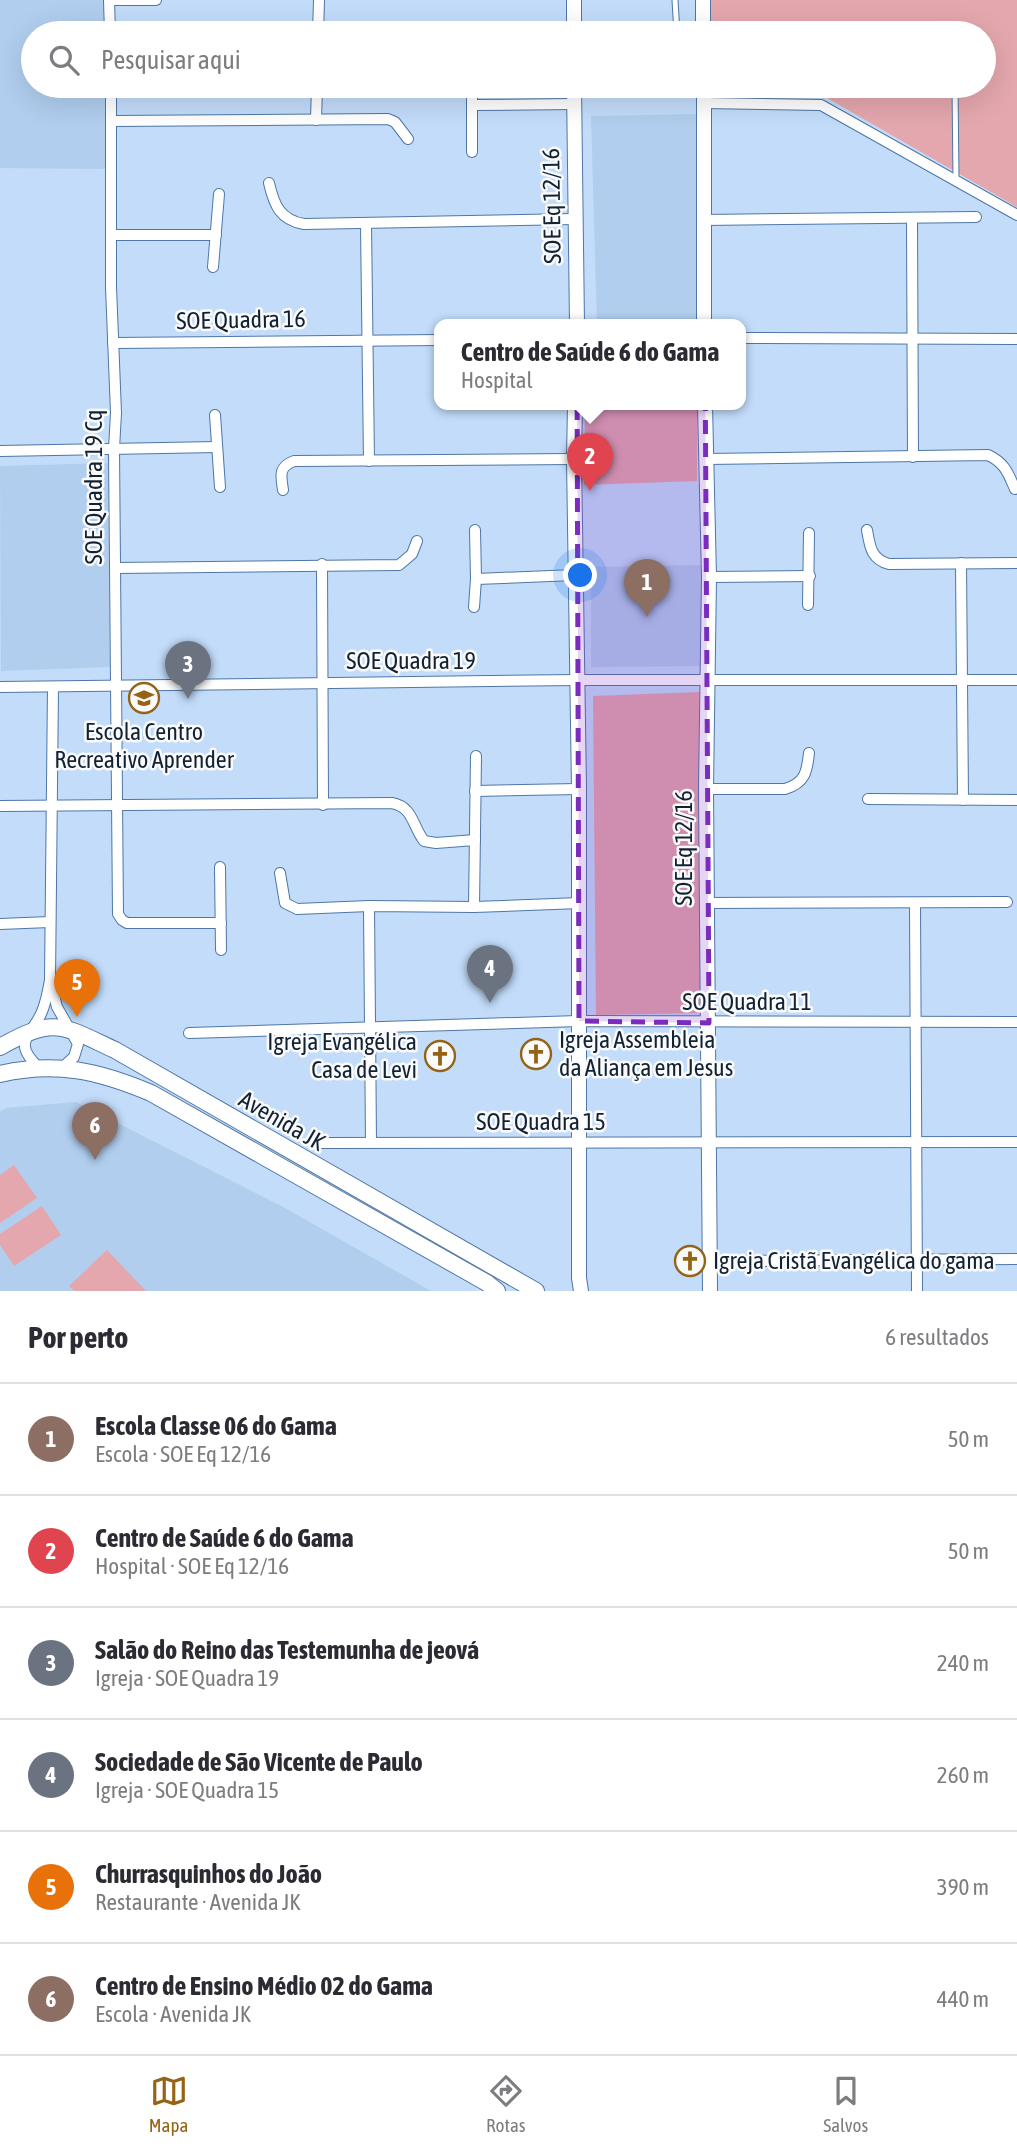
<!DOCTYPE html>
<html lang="pt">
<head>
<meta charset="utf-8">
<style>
	body { margin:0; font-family:"Asap Condensed",sans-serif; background:#f2f2f3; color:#2b2b33 }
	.you { position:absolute; left:581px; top:576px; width:24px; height:24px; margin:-18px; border:5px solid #fff; border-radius:50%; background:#1a73e8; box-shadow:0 0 0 10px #1a73e833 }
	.badge { display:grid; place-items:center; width:46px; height:46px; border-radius:50%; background:#956315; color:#fff; font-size:23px; font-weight:700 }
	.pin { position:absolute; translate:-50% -58px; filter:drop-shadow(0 2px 4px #0008) }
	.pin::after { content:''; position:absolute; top:37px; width:24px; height:21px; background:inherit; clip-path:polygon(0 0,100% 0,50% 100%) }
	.popup { position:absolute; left:434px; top:319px; width:312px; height:91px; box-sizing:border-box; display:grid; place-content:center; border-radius:14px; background:#fff; filter:drop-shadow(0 2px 5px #0005); font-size:23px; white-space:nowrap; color:#7c7c81 }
	.popup b { font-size:26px; color:#2b2b33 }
	.popup::after { content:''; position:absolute; left:50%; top:100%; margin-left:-14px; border:14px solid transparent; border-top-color:#fff }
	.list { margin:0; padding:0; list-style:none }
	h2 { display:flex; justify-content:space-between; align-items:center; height:91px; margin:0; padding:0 28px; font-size:30px }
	h2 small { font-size:23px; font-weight:400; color:#7c7c81 }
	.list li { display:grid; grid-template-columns:46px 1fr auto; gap:21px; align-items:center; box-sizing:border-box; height:112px; padding:0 28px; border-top:2px solid #e1e1e2 }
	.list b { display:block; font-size:26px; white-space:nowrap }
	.list p { margin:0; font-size:23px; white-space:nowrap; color:#7c7c81 }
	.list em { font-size:23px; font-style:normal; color:#7c7c81 }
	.icon { flex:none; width:38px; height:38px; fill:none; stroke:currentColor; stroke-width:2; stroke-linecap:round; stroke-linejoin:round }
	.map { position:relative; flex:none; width:1017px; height:1291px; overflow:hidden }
	.search { position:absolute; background:#fff; box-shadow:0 7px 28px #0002; left:21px; right:21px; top:21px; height:77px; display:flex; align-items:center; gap:18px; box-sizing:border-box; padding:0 24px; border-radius:38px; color:#7c7c81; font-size:26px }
	.sheet { height:763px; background:#fff }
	nav { display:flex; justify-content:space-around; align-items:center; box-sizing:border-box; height:98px; border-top:2px solid #e1e1e2; background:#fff; font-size:19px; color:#7c7c81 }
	nav a { display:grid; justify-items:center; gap:4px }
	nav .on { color:#956315 }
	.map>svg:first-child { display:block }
</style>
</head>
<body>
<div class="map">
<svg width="1017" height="1291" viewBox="0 0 1017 1291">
	<rect width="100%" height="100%" fill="#c2dcfa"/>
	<g fill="#b1ceef">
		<polygon points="0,0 107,0 107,33 33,33 33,86 107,86 107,169 0,168"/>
		<polygon points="698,114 700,321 597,324 591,116"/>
		<polygon points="108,463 110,667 1,671 0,466"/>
		<polygon points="701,565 703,666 591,667 591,567"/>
		<polygon points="76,1102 285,1208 431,1291 0,1291 0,1112 6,1108"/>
	</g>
	<g fill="#e4a7ad">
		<polygon points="710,0 1017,0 1017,207 827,98 712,99 712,86 984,86 984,33 711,33"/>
		<polygon points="585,405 697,405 697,481 584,485"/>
		<polygon points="699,692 703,1013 596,1015 593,696"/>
		<polygon points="14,1165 37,1198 0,1223 0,1175"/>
		<polygon points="42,1206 61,1235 14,1266 0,1245 0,1234"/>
		<polygon points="107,1250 146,1291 74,1291 69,1286"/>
	</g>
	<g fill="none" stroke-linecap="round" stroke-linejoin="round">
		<g stroke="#4f77a5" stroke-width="7">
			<g id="service">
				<polyline points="675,0 677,33"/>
				<polyline points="955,86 956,180"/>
			</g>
		</g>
		<g stroke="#4f77a5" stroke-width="12">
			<g id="minor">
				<polyline points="109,0 156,0"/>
				<polyline points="109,0 110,33"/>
				<polyline points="318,33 319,0"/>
				<polyline points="111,86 111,287 116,413 114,449 118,914 122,920 127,923 221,923"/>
				<polyline points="472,86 472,105 574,104"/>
				<polyline points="704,103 821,105 1017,215"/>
				<polyline points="316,120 317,86"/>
				<polyline points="111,121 388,119 395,122 408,139"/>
				<polyline points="472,152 472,105"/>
				<path d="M269,183C274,205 280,220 304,224L574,219"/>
				<polyline points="912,219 913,457"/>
				<polyline points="703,220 976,217"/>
				<polyline points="366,224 369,461"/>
				<polyline points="112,235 216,235"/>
				<polyline points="213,267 219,194"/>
				<polyline points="740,338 1017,339"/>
				<polyline points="113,343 440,340"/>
				<polyline points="215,415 220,487"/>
				<polyline points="0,451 217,447"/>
				<path d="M706,459L988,455C1005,463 1008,473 1015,489"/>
				<path d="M283,490C281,476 278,467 294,461L574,459"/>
				<polyline points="475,530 476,579 575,575"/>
				<path d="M867,530C870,547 871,559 889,564L1017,563"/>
				<polyline points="961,563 963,800"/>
				<polyline points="322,564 323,805"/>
				<polyline points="116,568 399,565 412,554 417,541"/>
				<polyline points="709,577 810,576"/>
				<polyline points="808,605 809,533"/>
				<polyline points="474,607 476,579"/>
				<polyline points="0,687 577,680 1017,680"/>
				<path d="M706,789H785C805,783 807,772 809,753"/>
				<polyline points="475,791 579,789"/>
				<polyline points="868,799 1017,800"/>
				<path d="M0,806L392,803C413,807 412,825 424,841L436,843L475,840"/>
				<polyline points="220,867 221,950"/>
				<polyline points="280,873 285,903 297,909 369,906 474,907 580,903"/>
				<polyline points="707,903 1007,902"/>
				<polyline points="915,904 917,1291"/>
				<polyline points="369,906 371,1143"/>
				<polyline points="474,907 476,756"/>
				<polyline points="0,924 50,922"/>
				<polyline points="51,983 57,1007 78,1044 74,1057 62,1068"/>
				<polyline points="189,1033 579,1021 1017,1022"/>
				<path d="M38,1067C13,1042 29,1038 41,1014C46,1003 48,992 50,980L53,687"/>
				<polyline points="320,1143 1017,1142"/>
				<polyline points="710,1261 1017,1259"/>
			</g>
		</g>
		<g stroke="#4f77a5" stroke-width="16">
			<g id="tertiary">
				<polyline points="574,0 574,33"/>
				<polyline points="703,0 703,33"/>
				<polyline points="574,86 577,325"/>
				<polyline points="704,86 704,325"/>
				<polyline points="575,405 574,459 579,789 579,1278 581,1291"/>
				<polyline points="705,405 709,577 706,789 710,1291"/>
			</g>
		</g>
		<g stroke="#4f77a5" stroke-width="18">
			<g id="secondary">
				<path d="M0,1047C55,1016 61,1025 115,1050L536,1291"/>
				<path d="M0,1074C56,1061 99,1071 151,1093L487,1283L497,1291"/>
			</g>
		</g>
		<use href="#service" stroke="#fff" stroke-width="5"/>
		<use href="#minor" stroke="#fff" stroke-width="10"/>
		<use href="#tertiary" stroke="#fff" stroke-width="14"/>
		<use href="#secondary" stroke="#fff" stroke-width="16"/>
	</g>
	<path fill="#7b2cbf" fill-opacity="0.2" stroke="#7b2cbf" stroke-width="5" stroke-dasharray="14 9" stroke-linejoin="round" d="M705,351L709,1023L579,1021L577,353Z"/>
	<defs>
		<g id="school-ring" transform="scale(1.575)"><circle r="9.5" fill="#fafafa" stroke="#956315" stroke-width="1.5"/><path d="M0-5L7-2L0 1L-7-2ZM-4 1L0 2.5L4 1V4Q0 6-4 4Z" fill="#956315"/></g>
		<g id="church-ring" transform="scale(1.575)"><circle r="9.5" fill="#fafafa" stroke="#956315" stroke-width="1.5"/><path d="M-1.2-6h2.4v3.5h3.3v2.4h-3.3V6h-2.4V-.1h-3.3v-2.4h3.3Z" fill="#956315"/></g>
	</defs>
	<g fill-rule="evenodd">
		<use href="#school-ring" x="144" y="698"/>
		<use href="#church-ring" x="536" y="1054"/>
		<use href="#church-ring" x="440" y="1056"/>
		<use href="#church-ring" x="690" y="1261"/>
	</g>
	<g text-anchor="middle" stroke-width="5" stroke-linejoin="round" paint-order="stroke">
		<g font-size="24" fill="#112234" stroke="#fafafa">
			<text transform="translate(552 206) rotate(-91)" y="8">SOE Eq 12/16</text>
			<text transform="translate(241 320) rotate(-1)" y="8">SOE Quadra 16</text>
			<text transform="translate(94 487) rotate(-90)" y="8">SOE Quadra 19 Cq</text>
			<text x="411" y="669">SOE Quadra 19</text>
			<text transform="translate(684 848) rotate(-90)" y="8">SOE Eq 12/16</text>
			<text x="747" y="1010">SOE Quadra 11</text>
			<text transform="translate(282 1121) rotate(30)" y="8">Avenida JK</text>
			<text x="541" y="1130">SOE Quadra 15</text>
		</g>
		<g font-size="24" fill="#112234" stroke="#fafafa" text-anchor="start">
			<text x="144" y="740" text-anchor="middle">Escola Centro<tspan x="144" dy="28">Recreativo Aprender</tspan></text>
			<text x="559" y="1048">Igreja Assembleia<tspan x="559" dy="28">da Aliança em Jesus</tspan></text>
			<text x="417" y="1050" text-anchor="end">Igreja Evangélica<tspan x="417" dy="28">Casa de Levi</tspan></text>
			<text x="713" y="1269">Igreja Cristã Evangélica do gama</text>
		</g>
	</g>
</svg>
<div class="you"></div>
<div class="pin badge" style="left:647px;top:617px;background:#8d6e63">1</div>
<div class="pin badge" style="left:590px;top:491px;background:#e0444e">2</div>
<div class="popup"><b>Centro de Saúde 6 do Gama</b>Hospital</div>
<div class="pin badge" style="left:188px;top:699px;background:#6b7280">3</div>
<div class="pin badge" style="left:490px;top:1003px;background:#6b7280">4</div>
<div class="pin badge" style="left:77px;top:1017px;background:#e8710a">5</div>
<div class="pin badge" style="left:95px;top:1160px;background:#8d6e63">6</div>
<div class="search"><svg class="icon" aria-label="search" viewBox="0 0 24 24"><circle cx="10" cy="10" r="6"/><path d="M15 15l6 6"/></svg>Pesquisar aqui</div>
</div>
<section class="sheet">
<h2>Por perto<small>6 resultados</small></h2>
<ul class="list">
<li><span class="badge" style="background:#8d6e63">1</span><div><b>Escola Classe 06 do Gama</b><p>Escola · SOE Eq 12/16</p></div><em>50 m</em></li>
<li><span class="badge" style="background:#e0444e">2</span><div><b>Centro de Saúde 6 do Gama</b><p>Hospital · SOE Eq 12/16</p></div><em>50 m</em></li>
<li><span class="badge" style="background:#6b7280">3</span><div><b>Salão do Reino das Testemunha de jeová</b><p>Igreja · SOE Quadra 19</p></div><em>240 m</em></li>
<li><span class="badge" style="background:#6b7280">4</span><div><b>Sociedade de São Vicente de Paulo</b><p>Igreja · SOE Quadra 15</p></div><em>260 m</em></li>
<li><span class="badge" style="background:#e8710a">5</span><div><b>Churrasquinhos do João</b><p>Restaurante · Avenida JK</p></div><em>390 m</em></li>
<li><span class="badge" style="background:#8d6e63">6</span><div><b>Centro de Ensino Médio 02 do Gama</b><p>Escola · Avenida JK</p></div><em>440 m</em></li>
</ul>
</section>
<nav>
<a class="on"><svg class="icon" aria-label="map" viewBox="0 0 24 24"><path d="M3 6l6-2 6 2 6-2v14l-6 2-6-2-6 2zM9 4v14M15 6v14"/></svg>Mapa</a>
<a><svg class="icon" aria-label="directions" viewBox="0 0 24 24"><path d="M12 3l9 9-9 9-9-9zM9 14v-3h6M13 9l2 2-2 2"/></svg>Rotas</a>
<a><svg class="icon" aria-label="saved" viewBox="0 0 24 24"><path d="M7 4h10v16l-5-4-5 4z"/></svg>Salvos</a>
</nav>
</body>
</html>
